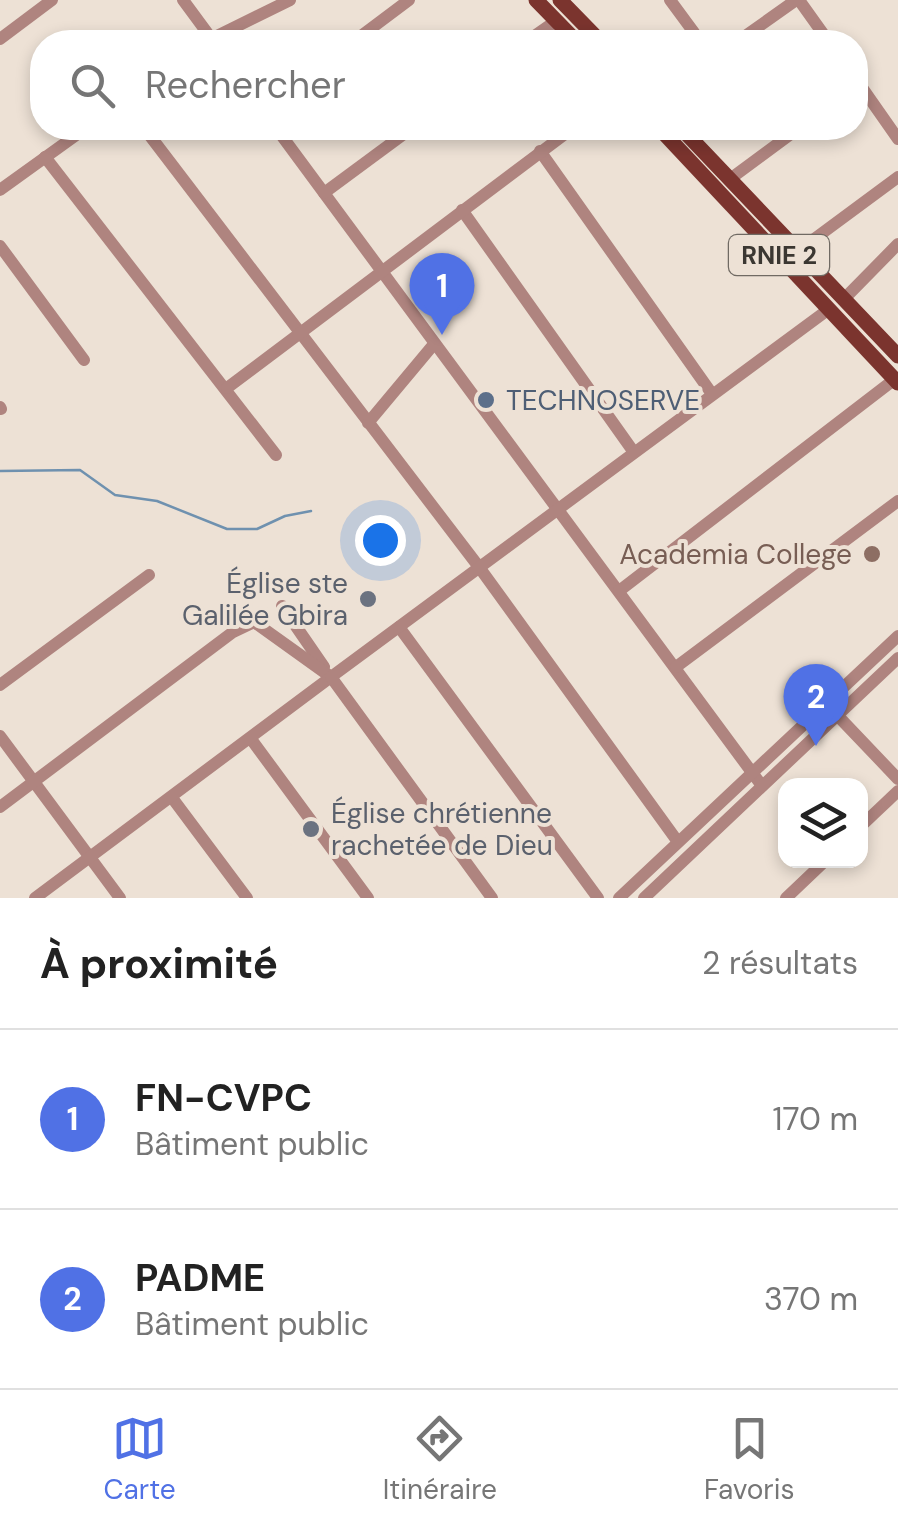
<!DOCTYPE html>
<html lang="fr">
<head>
<meta charset="utf-8">
<style>
	body { margin:0; font-family:"DM Sans",sans-serif; background:#f2f2f2; color:#222 }
	.controls { position:absolute; right:30px; bottom:30px; display:grid; overflow:hidden; border-radius:20px; box-shadow:0 5px 15px #0003 }
	.controls button { width:90px; height:90px; display:grid; place-items:center; padding:0; border:0; border-bottom:2px solid #e0e0e0; background:#fff; color:#222; font:50px sans-serif }
	.you { position:absolute; left:380px; top:540px; width:35px; height:35px; margin:-25px; border:8px solid #fff; border-radius:50%; background:#1a73e8; box-shadow:0 0 0 15px #1a73e833 }
	.badge { display:grid; place-items:center; width:65px; height:65px; border-radius:50%; background:#5071e5; color:#fff; font-size:32px; font-weight:700 }
	.pin { position:absolute; translate:-50% -82px; filter:drop-shadow(0 2px 5px #0008) }
	.pin::after { content:''; position:absolute; top:52px; width:35px; height:30px; background:inherit; clip-path:polygon(0 0,100% 0,50% 100%) }
	.list { margin:0; padding:0; list-style:none }
	h2 { display:flex; justify-content:space-between; align-items:center; height:130px; margin:0; padding:0 40px; font-size:42px }
	h2 small { font-size:32px; font-weight:400; color:#767676 }
	.list li { display:grid; grid-template-columns:65px 1fr auto; gap:30px; align-items:center; box-sizing:border-box; height:180px; padding:0 40px; border-top:2px solid #e0e0e0 }
	.list b { display:block; font-size:38px; white-space:nowrap }
	.list p { margin:0; font-size:32px; white-space:nowrap; color:#767676 }
	.list em { font-size:32px; font-style:normal; color:#767676 }
	.icon { flex:none; width:55px; height:55px; fill:none; stroke:currentColor; stroke-width:2; stroke-linecap:round; stroke-linejoin:round }
	.map { position:relative; flex:none; width:898px; height:898px; overflow:hidden }
	.search { position:absolute; background:#fff; box-shadow:0 5px 15px #0003; left:30px; right:30px; top:30px; height:110px; display:flex; align-items:center; gap:25px; box-sizing:border-box; padding:0 35px; border-radius:40px; color:#767676; font-size:38px }
	.sheet { height:490px; background:#fff }
	nav { display:flex; justify-content:space-around; align-items:center; box-sizing:border-box; height:140px; border-top:2px solid #e0e0e0; background:#fff; font-size:28px; color:#767676 }
	nav a { display:grid; justify-items:center; gap:5px }
	nav .on { color:#5071e5 }
	.map>svg:first-child { display:block }
</style>
</head>
<body>
<div class="map">
<svg width="898" height="898" viewBox="0 0 898 898">
	<rect width="100%" height="100%" fill="#ede1d5"/>
	<g fill="none" stroke-linecap="round" stroke-linejoin="round">
		<polyline stroke="#6f91af" stroke-width="2.5" points="0,471 80,470 115,495 157,501 227,529 257,529 285,516 311,511"/>
		<g stroke="#af847f" stroke-width="12">
			<polyline points="183,0 214,42"/>
			<polyline points="670,0 701,42"/>
			<polyline points="799,0 829,42"/>
			<polyline points="0,39 52,0"/>
			<polyline points="205,42 290,0"/>
			<polyline points="353,42 409,0"/>
			<polyline points="526,42 556,21"/>
			<polyline points="737,42 796,0"/>
			<polyline points="856,79 898,139"/>
			<polyline points="144,128 479,567 678,842"/>
			<polyline points="276,128 762,786"/>
			<polyline points="540,151 712,394"/>
			<polyline points="45,157 276,455"/>
			<polyline points="730,179 799,128"/>
			<polyline points="0,190 86,128"/>
			<polyline points="324,193 412,128"/>
			<polyline points="462,210 633,451"/>
			<polyline points="0,246 84,360"/>
			<polyline points="798,251 898,177"/>
			<polyline points="844,299 898,244"/>
			<polyline points="227,388 573,128"/>
			<polyline points="0,407 1,409"/>
			<polyline points="368,423 434,344"/>
			<polyline points="619,591 895,379"/>
			<polyline points="282,606 324,667"/>
			<polyline points="399,627 598,898"/>
			<polyline points="676,667 898,501"/>
			<polyline points="0,685 149,575"/>
			<polyline points="837,715 898,779"/>
			<polyline points="0,736 120,898"/>
			<polyline points="251,739 368,898"/>
			<polyline points="173,799 247,898"/>
			<polyline points="0,807 233,632 254,622 331,677"/>
			<polyline points="860,827 898,791"/>
			<polyline points="35,898 331,677"/>
			<polyline points="492,898 331,677 829,309"/>
			<polyline points="619,898 898,636"/>
			<polyline points="644,898 898,658"/>
			<polyline points="786,898 825,861"/>
		</g>
		<g stroke="#7b342e" stroke-width="15">
			<polyline points="536,0 577,42"/>
			<polyline points="560,0 601,42"/>
			<polyline points="659,128 898,383"/>
			<polyline points="681,128 898,356"/>
		</g>
	</g>
	<circle fill="#5c6f8a" stroke="#ede1d5" stroke-width="4" cx="486" cy="400" r="10"/>
	<circle fill="#8d6e63" stroke="#ede1d5" stroke-width="4" cx="872" cy="554" r="10"/>
	<g fill="#6b7280" stroke="#ede1d5" stroke-width="4">
		<circle cx="368" cy="599" r="10"/>
		<circle cx="311" cy="829" r="10"/>
	</g>
	<g text-anchor="middle" stroke-width="8" stroke-linejoin="round" paint-order="stroke">
		<rect fill="#ede1d5" stroke="#706a63" stroke-width="2.5" x="729" y="235" width="100" height="40" rx="8"/>
		<g font-size="25" font-weight="bold" fill="#3b3732">
			<text x="779" y="264">RNIE 2</text>
		</g>
		<g font-size="28" fill="#4e5e75" stroke="#ede1d5" text-anchor="start">
			<text x="506" y="410">TECHNOSERVE</text>
		</g>
		<g font-size="28" fill="#785e54" stroke="#ede1d5" text-anchor="end">
			<text x="852" y="564">Academia College</text>
		</g>
		<g font-size="28" fill="#5b616d" stroke="#ede1d5" text-anchor="end">
			<text x="348" y="593">Église ste<tspan x="348" dy="32">Galilée Gbira</tspan></text>
			<text x="331" y="823" text-anchor="start">Église chrétienne<tspan x="331" dy="32">rachetée de Dieu</tspan></text>
		</g>
	</g>
</svg>
<div class="controls">
<button><svg class="icon" aria-label="layers" viewBox="0 0 24 24"><path d="M12 4l9 5-9 5-9-5zM3 14l9 5 9-5"/></svg></button>
</div>
<div class="you"></div>
<div class="pin badge" style="left:442px;top:335px">1</div>
<div class="pin badge" style="left:816px;top:746px">2</div>
<div class="search"><svg class="icon" aria-label="search" viewBox="0 0 24 24"><circle cx="10" cy="10" r="6"/><path d="M15 15l6 6"/></svg>Rechercher</div>
</div>
<section class="sheet">
<h2>À proximité<small>2 résultats</small></h2>
<ul class="list">
<li><span class="badge">1</span><div><b>FN-CVPC</b><p>Bâtiment public</p></div><em>170 m</em></li>
<li><span class="badge">2</span><div><b>PADME</b><p>Bâtiment public</p></div><em>370 m</em></li>
</ul>
</section>
<nav>
<a class="on"><svg class="icon" aria-label="map" viewBox="0 0 24 24"><path d="M3 6l6-2 6 2 6-2v14l-6 2-6-2-6 2zM9 4v14M15 6v14"/></svg>Carte</a>
<a><svg class="icon" aria-label="directions" viewBox="0 0 24 24"><path d="M12 3l9 9-9 9-9-9zM9 14v-3h6M13 9l2 2-2 2"/></svg>Itinéraire</a>
<a><svg class="icon" aria-label="saved" viewBox="0 0 24 24"><path d="M7 4h10v16l-5-4-5 4z"/></svg>Favoris</a>
</nav>
</body>
</html>
